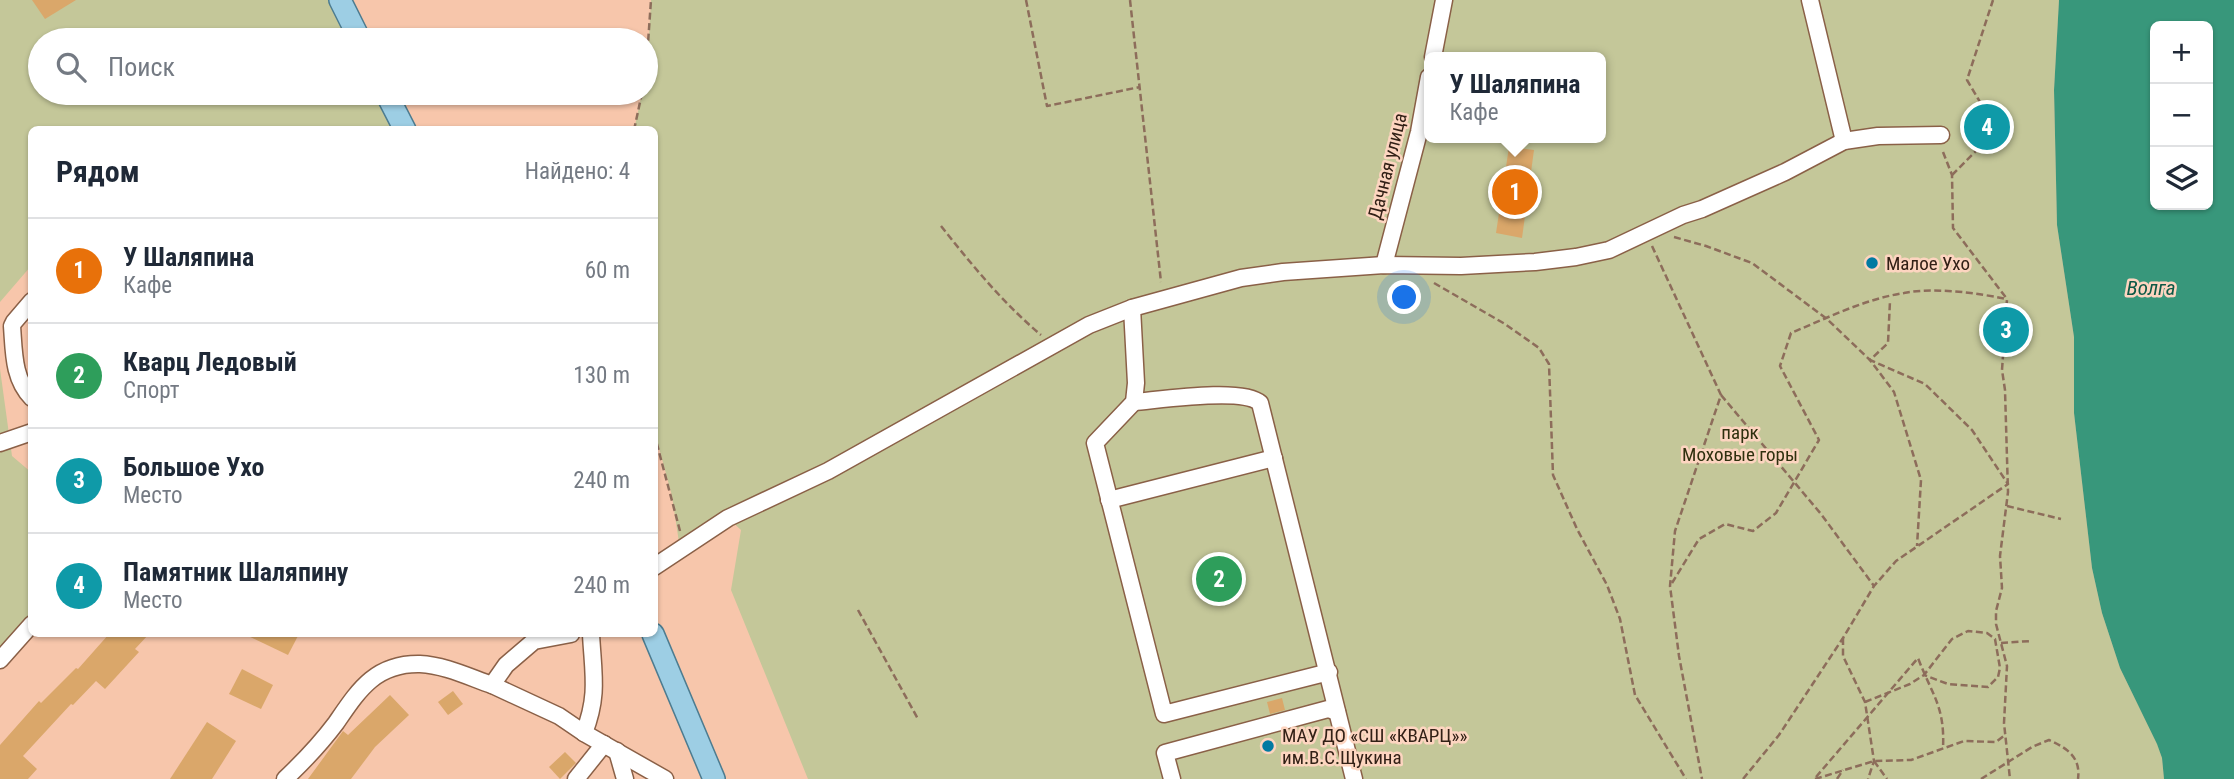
<!DOCTYPE html>
<html lang="ru">
<head>
<meta charset="utf-8">
<style>
	body { margin:0; font-family:"Roboto Condensed",sans-serif; background:#f2f2f3; color:#1f2937 }
	.controls { position:absolute; right:21px; top:21px; display:grid; overflow:hidden; border-radius:10px; box-shadow:0 2px 5px #0004 }
	.controls button { width:63px; height:63px; display:grid; place-items:center; padding:0; border:0; border-bottom:2px solid #e0e1e3; background:#fff; color:#1f2937; font:35px sans-serif }
	.you { position:absolute; left:1405px; top:298px; width:24px; height:24px; margin:-18px; border:5px solid #fff; border-radius:50%; background:#1a73e8; box-shadow:0 0 0 10px #1a73e833 }
	.badge { display:grid; place-items:center; width:46px; height:46px; border-radius:50%; background:#027aa2; color:#fff; font-size:23px; font-weight:700 }
	.pin { position:absolute; translate:-50% -50%; border:4px solid #fff; box-shadow:0 2px 7px #0006 }
	.popup { position:absolute; left:1424px; top:52px; width:182px; height:91px; box-sizing:border-box; display:grid; place-content:center; border-radius:10px; background:#fff; filter:drop-shadow(0 2px 5px #0005); font-size:23px; white-space:nowrap; color:#747a83 }
	.popup b { font-size:26px; color:#1f2937 }
	.popup::after { content:''; position:absolute; left:50%; top:100%; margin-left:-14px; border:14px solid transparent; border-top-color:#fff }
	.list { margin:0; padding:0; list-style:none }
	h2 { display:flex; justify-content:space-between; align-items:center; height:91px; margin:0; padding:0 28px; font-size:30px }
	h2 small { font-size:23px; font-weight:400; color:#747a83 }
	.list li { display:grid; grid-template-columns:46px 1fr auto; gap:21px; align-items:center; box-sizing:border-box; height:105px; padding:0 28px; border-top:2px solid #e0e1e3 }
	.list b { display:block; font-size:26px; white-space:nowrap }
	.list p { margin:0; font-size:23px; white-space:nowrap; color:#747a83 }
	.list em { font-size:23px; font-style:normal; color:#747a83 }
	.icon { flex:none; width:38px; height:38px; fill:none; stroke:currentColor; stroke-width:2; stroke-linecap:round; stroke-linejoin:round }
	.map { position:relative; flex:none; width:2234px; height:779px; overflow:hidden }
	.search { position:absolute; background:#fff; box-shadow:0 2px 5px #0004; left:28px; top:28px; width:630px; height:77px; display:flex; align-items:center; gap:18px; box-sizing:border-box; padding:0 24px; border-radius:38px; color:#747a83; font-size:26px }
	.panel { position:absolute; background:#fff; box-shadow:0 2px 5px #0004; left:28px; top:126px; width:630px; height:511px; border-radius:10px }
	.map>svg:first-child { display:block }
</style>
</head>
<body>
<div class="map">
<svg width="2234" height="779" viewBox="0 0 2234 779">
	<rect width="100%" height="100%" fill="#f7c6ab"/>
	<g fill="#c4c799" fill-rule="evenodd">
		<polygon points="0,0 340,0 360,40 40,40 40,93 386,93 405,129 32,130 31,266 0,302"/>
		<path d="M651,0H2059L2054,90L2057,225L2074,337V413L2092,568L2102,613L2120,668L2157,743L2162,758L2164,779H808L731,590L741,530L728,518L680,549L672,496L655,433L654,130H634L642,93H646ZM1429,57H1601V138H1429Z"/>
		<polygon points="0,369 12,456 32,473 31,624 0,660"/>
	</g>
	<path fill="#38977b" fill-rule="evenodd" d="M2059,0H2234V779H2164L2162,758L2157,744L2120,668L2102,613L2092,568L2074,413V337L2057,225L2054,90ZM2155,26H2208V205H2155Z"/>
	<g fill="#daa76a">
		<polygon points="32,0 76,0 45,19"/>
		<polygon points="1509,147 1534,150 1522,238 1496,233"/>
		<polygon points="109,634 149,634 135,649 139,652 105,689 96,681 73,705 71,704 23,756 37,769 28,779 0,779 0,745 39,701 41,703 76,668 78,669"/>
		<polygon points="244,634 299,634 288,655"/>
		<polygon points="242,669 273,685 261,709 229,694"/>
		<polygon points="453,691 463,704 448,715 438,702"/>
		<polygon points="390,695 409,715 375,747 351,779 308,779 343,731 348,735"/>
		<polygon points="1282,698 1285,710 1270,714 1267,702"/>
		<polygon points="207,722 236,741 212,779 170,779"/>
		<polygon points="565,752 576,763 560,779 549,767"/>
	</g>
	<g fill="none" stroke-linecap="round" stroke-linejoin="round">
		<g stroke="#8a6047" stroke-width="19">
			<g id="minor">
				<polyline points="1810,0 1844,141"/>
				<polyline points="1433,57 1444,0"/>
				<polyline points="1384,265 1419,132 1429,77"/>
				<path d="M32,301L14,322L12,326C14,352 13,379 32,398"/>
				<polyline points="1132,308 1136,383 1134,402 1095,443 1164,714 1329,672"/>
				<path d="M1134,402C1159,400 1243,387 1260,403L1354,779"/>
				<polyline points="0,443 32,432"/>
				<polyline points="1109,500 1274,458"/>
				<polyline points="654,567 728,518 828,471 1089,325 1132,308 1241,278 1283,272 1384,265 1461,266 1535,262 1576,257 1609,250 1683,215 1702,209 1785,172 1844,141 1878,136 1941,135"/>
				<polyline points="0,660 32,624"/>
				<polyline points="492,685 559,716 584,733 665,779"/>
				<path d="M584,733C599,695 593,673 591,634"/>
				<polyline points="617,751 625,779"/>
				<path d="M285,779C303,762 321,743 336,723C358,691 375,663 420,664C444,665 469,677 492,685L506,665L534,641L571,634"/>
				<polyline points="576,779 604,744"/>
				<polyline points="1172,779 1165,753 1328,709 1337,712"/>
			</g>
		</g>
		<g stroke="#4d7c90" stroke-width="24">
			<g id="major">
				<polyline points="340,0 360,40"/>
				<polyline points="386,93 405,130"/>
				<polyline points="653,634 714,779"/>
			</g>
		</g>
		<g stroke="#8d6d5b" stroke-width="2.5" stroke-dasharray="7 3.5" stroke-linecap="butt">
			<polyline points="1026,0 1047,106 1140,87"/>
			<polyline points="1130,0 1161,282"/>
			<polyline points="646,72 651,0"/>
			<polyline points="634,130 642,93"/>
			<polyline points="1943,152 1952,175 1953,228 2007,299 2002,370 2005,390 2008,492 2000,556 2002,588 1996,611 1996,624 2007,666 2004,723 2010,779"/>
			<polyline points="1952,175 1981,146 1983,107 1967,80 1993,0"/>
			<path d="M941,226C972,265 1002,302 1041,335"/>
			<polyline points="1674,237 1706,246 1752,263 1827,319 1870,360 1894,392 1921,480 1917,546"/>
			<polyline points="1652,246 1721,395 1675,531 1670,586 1679,656 1702,779"/>
			<polyline points="1434,283 1505,324 1539,348 1549,364 1553,475 1577,529 1607,585 1620,619 1635,695 1686,779"/>
			<polyline points="1721,395 1821,514 1874,586"/>
			<polyline points="654,433 680,531"/>
			<polyline points="2007,506 2061,519"/>
			<path d="M1672,583L1699,539L1725,524L1753,531L1776,513L1819,440L1780,366L1791,333C1827,318 1865,299 1904,293C1936,287 1976,293 2007,299"/>
			<polyline points="858,610 918,719"/>
			<polyline points="1843,638 1843,656 1865,702 1874,761 1868,779"/>
			<polyline points="2001,643 2031,641"/>
			<polyline points="1865,702 1910,684 1924,675 1952,639 1968,631 1987,633 1995,639 2000,668 1998,677 1988,687 1948,684 1924,675"/>
			<polyline points="1874,761 1887,779"/>
			<path d="M1816,777L1918,658C1932,695 1945,706 1943,748"/>
			<polyline points="1743,779 1779,735 1843,638 1874,586 1896,561 2008,484 1972,430 1925,384 1870,360 1888,343 1890,301"/>
			<polyline points="1815,779 1874,761 1911,760 1964,741 1996,742 2005,735"/>
			<polyline points="1837,779 1843,770"/>
			<path d="M1981,779L2032,747L2049,740C2067,748 2081,757 2078,779"/>
		</g>
		<use href="#minor" stroke="#fff" stroke-width="16"/>
		<use href="#major" stroke="#9dcee4" stroke-width="21"/>
	</g>
	<g fill="#027aa2" stroke="#fdd5c0" stroke-width="2.5">
		<circle cx="1872" cy="263" r="7"/>
		<circle cx="1268" cy="746" r="7"/>
	</g>
	<g text-anchor="middle" stroke-width="5" stroke-linejoin="round" paint-order="stroke">
		<g font-size="19" fill="#322016" stroke="#fdd5c0">
			<text transform="translate(1387 166) rotate(-76)" y="7">Дачная улица</text>
		</g>
		<g font-size="19" fill="#322016" stroke="#fdd5c0" text-anchor="start">
			<text x="1886" y="270">Малое Ухо</text>
			<text x="1282" y="742">МАУ ДО «СШ «КВАРЦ»»<tspan x="1282" dy="22">им.В.С.Щукина</tspan></text>
		</g>
		<g font-size="19" fill="#2f300e" stroke="#fdd5c0">
			<text x="1740" y="439">парк<tspan x="1740" dy="22">Моховые горы</tspan></text>
		</g>
		<g font-size="21" font-style="italic" fill="#0c5945" stroke="#fdd5c0">
			<text x="2151" y="295">Волга</text>
		</g>
	</g>
</svg>
<div class="controls">
<button>+</button>
<button>−</button>
<button><svg class="icon" aria-label="layers" viewBox="0 0 24 24"><path d="M12 4l9 5-9 5-9-5zM3 14l9 5 9-5"/></svg></button>
</div>
<div class="you"></div>
<div class="pin badge" style="left:1515px;top:192px;background:#e8710a">1</div>
<div class="popup"><b>У Шаляпина</b>Кафе</div>
<div class="pin badge" style="left:1219px;top:579px;background:#2e9e5b">2</div>
<div class="pin badge" style="left:2006px;top:330px;background:#0f9aa8">3</div>
<div class="pin badge" style="left:1987px;top:127px;background:#0f9aa8">4</div>
<div class="search"><svg class="icon" aria-label="search" viewBox="0 0 24 24"><circle cx="10" cy="10" r="6"/><path d="M15 15l6 6"/></svg>Поиск</div>
<section class="panel">
<h2>Рядом<small>Найдено: 4</small></h2>
<ul class="list">
<li><span class="badge" style="background:#e8710a">1</span><div><b>У Шаляпина</b><p>Кафе</p></div><em>60 m</em></li>
<li><span class="badge" style="background:#2e9e5b">2</span><div><b>Кварц Ледовый</b><p>Спорт</p></div><em>130 m</em></li>
<li><span class="badge" style="background:#0f9aa8">3</span><div><b>Большое Ухо</b><p>Место</p></div><em>240 m</em></li>
<li><span class="badge" style="background:#0f9aa8">4</span><div><b>Памятник Шаляпину</b><p>Место</p></div><em>240 m</em></li>
</ul>
</section>
</div>
</body>
</html>
